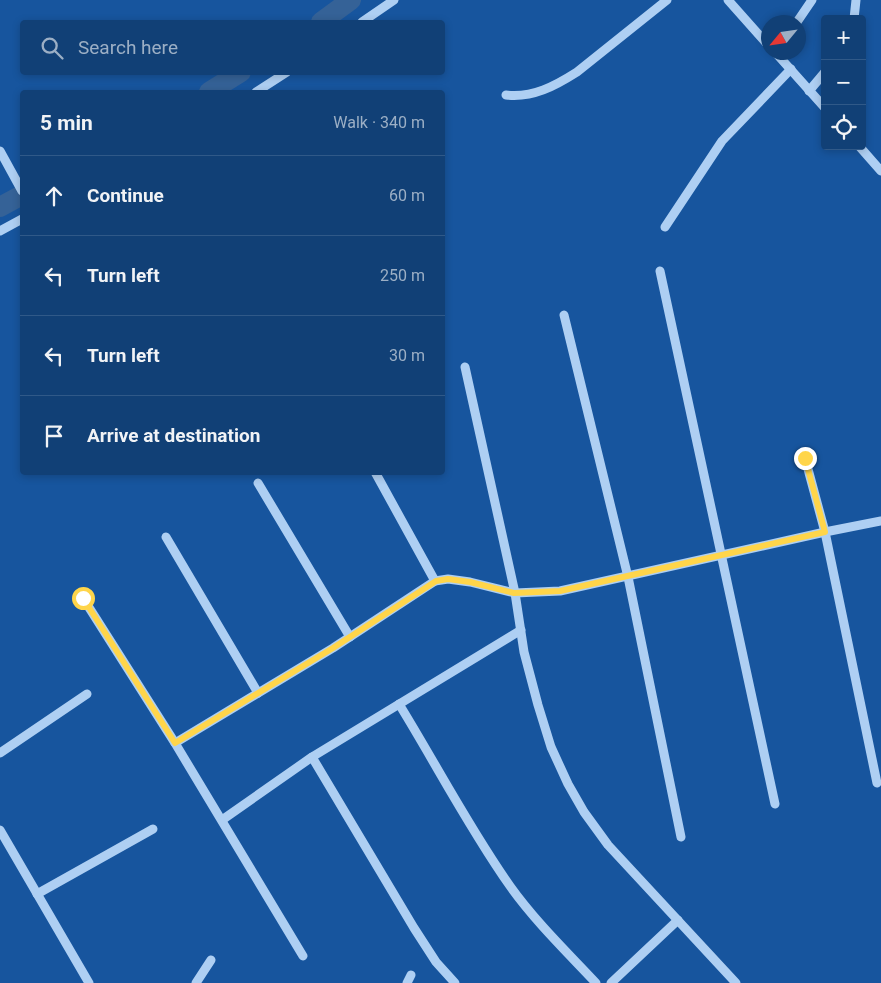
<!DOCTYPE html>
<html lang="en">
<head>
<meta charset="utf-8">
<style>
	body { margin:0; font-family:Roboto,sans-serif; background:#1e4b7e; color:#f1f3f6 }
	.controls { position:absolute; right:15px; top:15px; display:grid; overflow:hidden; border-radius:5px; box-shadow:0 2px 8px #0003 }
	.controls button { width:45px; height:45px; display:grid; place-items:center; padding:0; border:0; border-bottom:1px solid #305988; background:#114076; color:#f1f3f6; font:25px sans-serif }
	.compass { position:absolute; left:761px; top:15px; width:45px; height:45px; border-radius:50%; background:#114076; box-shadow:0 2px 8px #0003; rotate:241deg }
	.stop { position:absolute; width:15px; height:15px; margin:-11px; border:4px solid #ffd54a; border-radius:50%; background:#fff }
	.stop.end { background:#ffd54a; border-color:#fff; box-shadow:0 1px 5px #0008 }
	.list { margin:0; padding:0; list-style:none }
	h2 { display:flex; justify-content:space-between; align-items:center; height:65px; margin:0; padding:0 20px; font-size:21px }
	h2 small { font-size:16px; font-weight:400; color:#9cafc5 }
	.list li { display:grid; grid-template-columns:32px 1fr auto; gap:15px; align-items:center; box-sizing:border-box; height:80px; padding:0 20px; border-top:1px solid #305988 }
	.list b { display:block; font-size:19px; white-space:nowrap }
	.list em { font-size:16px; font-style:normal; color:#9cafc5 }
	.icon { flex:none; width:28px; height:28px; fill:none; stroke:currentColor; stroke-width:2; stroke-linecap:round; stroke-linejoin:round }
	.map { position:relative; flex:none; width:881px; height:983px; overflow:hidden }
	.search { position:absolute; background:#114076; box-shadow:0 2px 8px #0003; left:20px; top:20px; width:425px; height:55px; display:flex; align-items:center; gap:12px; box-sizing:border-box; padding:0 18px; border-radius:5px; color:#9cafc5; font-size:19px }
	.panel { position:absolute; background:#114076; box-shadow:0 2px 8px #0003; left:20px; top:90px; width:425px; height:385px; border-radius:5px }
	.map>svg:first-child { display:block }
</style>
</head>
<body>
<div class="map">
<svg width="881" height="983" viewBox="0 0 881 983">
	<rect width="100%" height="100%" fill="#17559e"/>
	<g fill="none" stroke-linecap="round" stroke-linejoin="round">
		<g stroke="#356297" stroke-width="20">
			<polyline points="321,22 351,0"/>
			<polyline points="209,92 241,72"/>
			<polyline points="0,207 22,195"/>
		</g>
		<g stroke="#aecff3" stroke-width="9">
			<polyline points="728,0 768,45"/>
			<polyline points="854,19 856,0"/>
			<polyline points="362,22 394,0"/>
			<polyline points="797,22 812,0"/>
			<polyline points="775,52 825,108"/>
			<polyline points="809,91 825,72"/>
			<polyline points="256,92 287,72"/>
			<path d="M506,95C533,98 555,86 577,72L667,0"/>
			<polyline points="859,146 881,171"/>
			<polyline points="0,151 22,191"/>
			<polyline points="665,227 722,141 791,69"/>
			<polyline points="0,231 22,219"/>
			<polyline points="660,271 775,804"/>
			<polyline points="564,315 628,577 681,837"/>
			<polyline points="465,367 515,593 524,652 538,705 551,747 568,784 584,812 608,845 736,983"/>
			<polyline points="805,458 825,532 877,783"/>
			<polyline points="375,472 435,581"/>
			<polyline points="258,483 350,637"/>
			<polyline points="166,537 258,693"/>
			<polyline points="83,598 175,743 303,956"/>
			<path d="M399,704C436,764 469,828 510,886C535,921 566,951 596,983"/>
			<polyline points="175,743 333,648 435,581 448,579 470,582 515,593 560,591 825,532 881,521"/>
			<polyline points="0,753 87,694"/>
			<polyline points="312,757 414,928 436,962 455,983"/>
			<polyline points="222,820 312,757 521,630"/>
			<polyline points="0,830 89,983"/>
			<polyline points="37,894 153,829"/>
			<polyline points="196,983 211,960"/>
			<polyline points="407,983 411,975"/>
			<polyline points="611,983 678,920"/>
		</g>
	</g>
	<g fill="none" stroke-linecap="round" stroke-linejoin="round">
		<polyline stroke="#ffd54a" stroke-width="6" points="83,598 175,743 333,648 436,581 448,579 470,582 514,593 560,591 825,532 805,458"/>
	</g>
</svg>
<div class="controls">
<button>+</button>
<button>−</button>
<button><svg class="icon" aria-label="locate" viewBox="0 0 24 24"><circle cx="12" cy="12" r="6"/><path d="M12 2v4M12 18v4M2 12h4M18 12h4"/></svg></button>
</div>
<svg class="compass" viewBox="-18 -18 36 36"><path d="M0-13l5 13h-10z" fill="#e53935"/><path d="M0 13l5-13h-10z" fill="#9cafc5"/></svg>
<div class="stop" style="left:83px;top:598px"></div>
<div class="stop end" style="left:805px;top:458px"></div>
<div class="search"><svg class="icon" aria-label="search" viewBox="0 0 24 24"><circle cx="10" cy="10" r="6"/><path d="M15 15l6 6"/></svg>Search here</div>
<section class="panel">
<h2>5 min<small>Walk · 340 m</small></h2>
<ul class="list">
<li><svg class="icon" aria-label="ahead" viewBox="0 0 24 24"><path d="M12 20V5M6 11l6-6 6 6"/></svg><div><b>Continue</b></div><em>60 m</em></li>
<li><svg class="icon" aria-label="left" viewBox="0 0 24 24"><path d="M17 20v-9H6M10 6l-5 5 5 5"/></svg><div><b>Turn left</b></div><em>250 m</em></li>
<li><svg class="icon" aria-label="left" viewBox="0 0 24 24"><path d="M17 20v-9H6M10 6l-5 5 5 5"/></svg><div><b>Turn left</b></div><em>30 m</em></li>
<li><svg class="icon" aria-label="arrive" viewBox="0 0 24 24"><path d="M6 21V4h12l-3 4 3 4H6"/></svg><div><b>Arrive at destination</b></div></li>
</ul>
</section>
</div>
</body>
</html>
